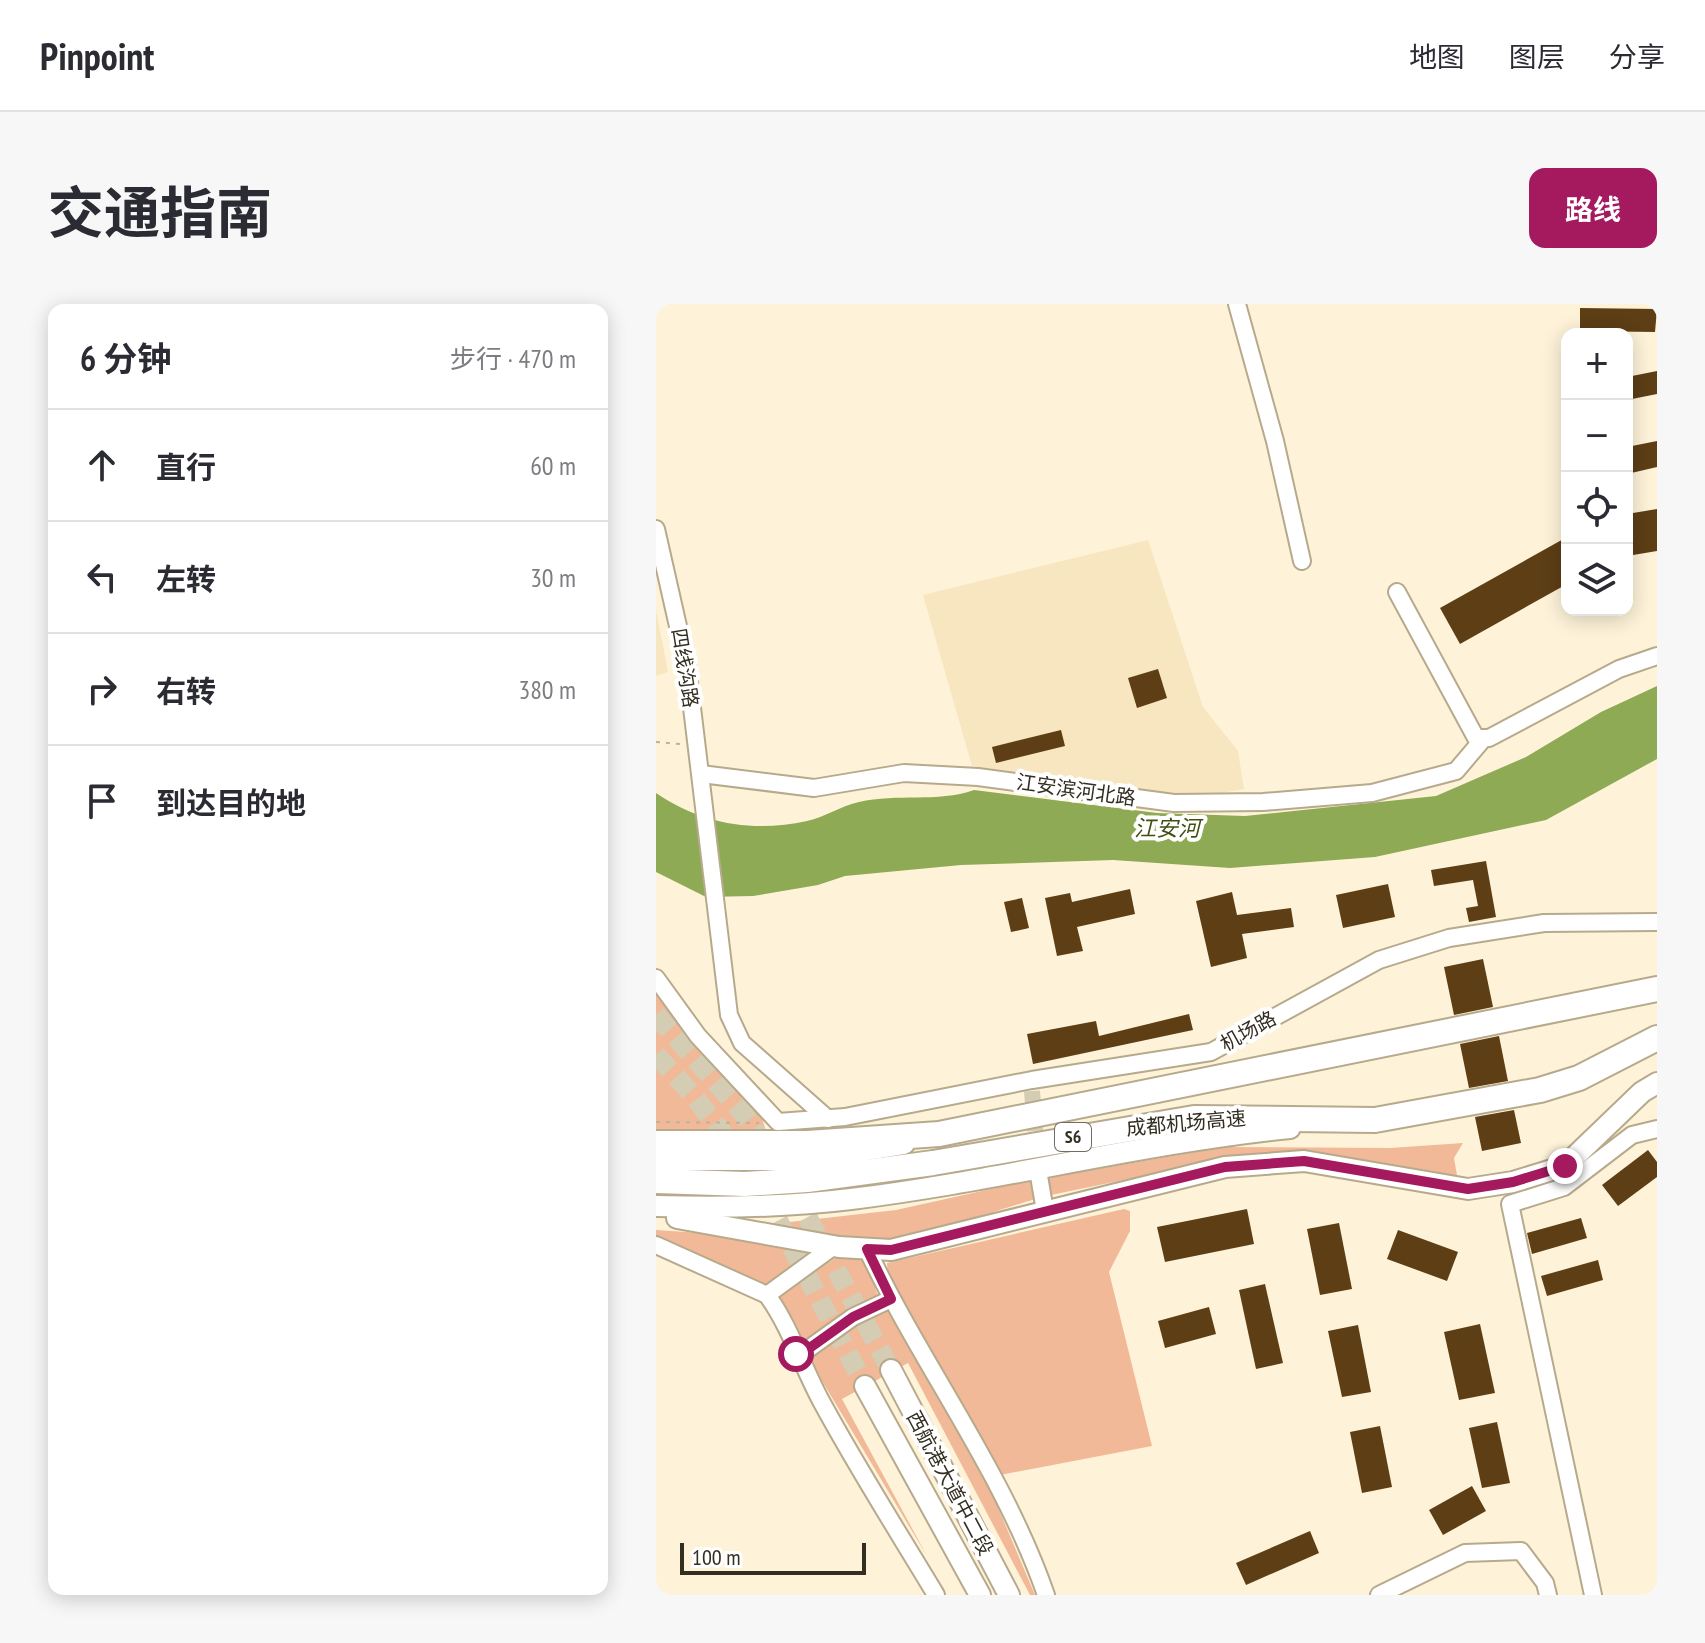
<!DOCTYPE html>
<html lang="zh">
<head>
<meta charset="utf-8">
<style>
	body { margin:0; font-family:"PT Sans Narrow","Noto Sans SC",sans-serif; background:#f7f7f7; color:#2b2b33 }
	.controls { position:absolute; right:24px; top:24px; display:grid; overflow:hidden; border-radius:16px; box-shadow:0 4px 20px #0003 }
	.controls button { width:72px; height:72px; display:grid; place-items:center; padding:0; border:0; border-bottom:2px solid #e1e1e2; background:#fff; color:#2b2b33; font:40px sans-serif }
	.scale { position:absolute; left:24px; bottom:20px; width:186px; box-sizing:border-box; padding-left:8px; border:4px solid #332e22; border-top:0; font-size:22px; line-height:28px; white-space:nowrap; color:#332e22; -webkit-text-stroke:6px #fff; paint-order:stroke }
	.stop { position:absolute; width:24px; height:24px; margin:-18px; border:6px solid #a5195f; border-radius:50%; background:#fff }
	.stop.end { background:#a5195f; border-color:#fff; box-shadow:0 2px 8px #0008 }
	.list { margin:0; padding:0; list-style:none }
	h2 { display:flex; justify-content:space-between; align-items:center; height:104px; margin:0; padding:0 32px; font-size:34px }
	h2 small { font-size:26px; font-weight:400; color:#7c7c81 }
	.list li { display:grid; grid-template-columns:52px 1fr auto; gap:24px; align-items:center; box-sizing:border-box; height:112px; padding:0 32px; border-top:2px solid #e1e1e2 }
	.list b { display:block; font-size:30px; white-space:nowrap }
	.list em { font-size:26px; font-style:normal; color:#7c7c81 }
	.icon { flex:none; width:44px; height:44px; fill:none; stroke:currentColor; stroke-width:2; stroke-linecap:round; stroke-linejoin:round }
	.map { position:relative; flex:none; width:1001px; height:1291px; overflow:hidden; border-radius:16px }
	header { display:flex; align-items:center; gap:48px; box-sizing:border-box; height:112px; padding:0 40px; background:#fff; border-bottom:2px solid #e1e1e2 }
	header strong { font-size:38px }
	nav { display:flex; gap:44px; margin-inline-start:auto; font-size:28px }
	.intro { display:flex; align-items:center; justify-content:space-between; box-sizing:border-box; height:192px; padding:0 48px }
	h1 { margin:0; font-size:56px }
	.button { padding:20px 36px; border-radius:16px; background:#a5195f; color:#fff; font-size:28px; font-weight:700 }
	main { display:flex; gap:48px; padding:0 48px }
	aside { flex:1; background:#fff; border-radius:16px; box-shadow:0 4px 20px #0003 }
	.map>svg:first-child { display:block }
</style>
</head>
<body>
<header>
<strong>Pinpoint</strong>
<nav><a>地图</a><a>图层</a><a>分享</a></nav>
</header>
<div class="intro"><h1>交通指南</h1><a class="button">路线</a></div>
<main>
<aside>
<h2>6 分钟<small>步行 · 470 m</small></h2>
<ul class="list">
<li><svg class="icon" aria-label="ahead" viewBox="0 0 24 24"><path d="M12 20V5M6 11l6-6 6 6"/></svg><div><b>直行</b></div><em>60 m</em></li>
<li><svg class="icon" aria-label="left" viewBox="0 0 24 24"><path d="M17 20v-9H6M10 6l-5 5 5 5"/></svg><div><b>左转</b></div><em>30 m</em></li>
<li><svg class="icon" aria-label="right" viewBox="0 0 24 24"><path d="M7 20v-9h11M14 6l5 5-5 5"/></svg><div><b>右转</b></div><em>380 m</em></li>
<li><svg class="icon" aria-label="arrive" viewBox="0 0 24 24"><path d="M6 21V4h12l-3 4 3 4H6"/></svg><div><b>到达目的地</b></div></li>
</ul>
</aside>
<div class="map">
<svg width="1001" height="1291" viewBox="0 0 1001 1291">
	<rect width="100%" height="100%" fill="#fef3d9"/>
	<g fill="#f7e6bf">
		<polygon points="492,236 547,403 582,447 588,485 548,492 497,489 316,462 267,291"/>
		<polygon points="0,306 12,368 0,372"/>
	</g>
	<g fill="#f1b997">
		<polygon points="0,687 105,811 110,827 0,826"/>
		<polygon points="807,839 798,854 802,877 645,852 588,851 395,891 390,874 568,843 734,844"/>
		<path d="M376,876L380,895C333,908 264,935 217,936C180,937 143,927 107,921L240,906Z"/>
		<polygon points="468,905 474,907 474,927 453,968 496,1142 344,1171 232,972 231,959"/>
		<polygon points="0,926 75,931 156,947 121,979 105,980 0,934"/>
		<polygon points="182,952 210,957 222,992 153,1040 144,1039 123,990 167,955"/>
		<polygon points="230,1003 270,1066 330,1175 379,1291 374,1291 252,1059 186,1095 271,1252 157,1062 154,1050 161,1043"/>
	</g>
	<path fill="#8eaa54" d="M1001,382V455L890,516L719,553L574,564L457,556L305,561L189,572L162,581L97,592L50,593L0,568V489C45,520 98,529 151,517C169,513 185,502 203,498C241,489 281,499 318,486L501,509L589,512L780,492L870,453L945,408Z"/>
	<g fill="#5d3e15">
		<polygon points="924,4 1001,5 999,28 924,27"/>
		<polygon points="1001,67 1001,90 971,96 971,73"/>
		<polygon points="1001,137 1001,163 971,170 971,143"/>
		<polygon points="1001,205 1001,247 971,252 971,210"/>
		<polygon points="911,233 911,280 804,340 784,304"/>
		<polygon points="502,365 511,394 481,404 472,374"/>
		<polygon points="405,426 409,442 340,459 336,443"/>
		<polygon points="830,557 840,613 813,618 810,604 822,602 817,576 778,582 775,566"/>
		<polygon points="732,580 739,613 687,624 680,591"/>
		<polygon points="474,585 479,610 421,623 427,647 401,652 389,594 414,589 416,598"/>
		<polygon points="576,588 581,611 635,604 638,623 586,630 591,654 555,663 540,597"/>
		<polygon points="366,594 373,624 355,628 348,598"/>
		<polygon points="827,655 837,703 798,711 788,663"/>
		<polygon points="533,710 537,726 377,760 371,730 440,717 443,732"/>
		<polygon points="843,732 852,777 813,784 804,740"/>
		<polygon points="858,806 865,839 826,847 819,813"/>
		<polygon points="992,846 1001,858 1001,873 962,902 946,881"/>
		<polygon points="591,905 598,940 509,958 501,923"/>
		<polygon points="925,914 931,934 876,950 871,929"/>
		<polygon points="683,919 696,985 664,991 651,925"/>
		<polygon points="742,926 802,948 791,977 731,955"/>
		<polygon points="942,956 947,976 891,992 885,972"/>
		<polygon points="609,980 627,1059 600,1065 583,986"/>
		<polygon points="553,1003 560,1030 509,1044 502,1017"/>
		<polygon points="824,1020 839,1089 803,1096 788,1028"/>
		<polygon points="702,1021 715,1088 686,1093 672,1027"/>
		<polygon points="841,1118 854,1179 826,1184 813,1124"/>
		<polygon points="724,1122 736,1183 706,1189 694,1128"/>
		<polygon points="816,1182 830,1207 787,1231 773,1206"/>
		<polygon points="654,1227 663,1249 590,1281 580,1259"/>
	</g>
	<g fill="none" stroke-linecap="round" stroke-linejoin="round">
		<polyline stroke="#d5ccb4" stroke-width="16" stroke-dasharray="16 8" stroke-linecap="butt" points="376,787 381,851"/>
		<g stroke="#d5ccb4" stroke-width="20" stroke-dasharray="20 10" stroke-linecap="butt">
			<polyline points="0,711 86,808 114,850"/>
			<polyline points="0,751 37,791 82,849"/>
			<polyline points="137,887 235,1066"/>
			<polyline points="108,890 209,1082"/>
		</g>
		<g stroke="#b7aa8c" stroke-width="20">
			<g id="minor">
				<polyline points="581,0 619,137 646,257"/>
				<polyline points="0,225 31,362 73,711 86,739 172,815"/>
				<polyline points="741,288 820,434 833,434 963,365 1001,352"/>
				<polyline points="45,470 158,484 248,469 322,473 518,499 607,498 716,489 800,467 828,434"/>
				<polyline points="0,674 42,732 122,818 189,813 376,776 555,748 723,656 793,634 888,619 1001,618"/>
				<polyline points="383,872 389,907"/>
				<path d="M0,941L111,991C133,1021 146,1061 164,1095C200,1162 241,1226 280,1291"/>
				<path d="M211,945C266,1062 347,1167 390,1291"/>
				<polyline points="111,991 178,942"/>
				<polyline points="141,1053 197,1013 235,995"/>
				<polyline points="723,1291 809,1249 865,1247 889,1279 892,1291"/>
				<polyline points="937,1291 854,900 908,883 976,831 1001,825"/>
			</g>
		</g>
		<g stroke="#b7aa8c" stroke-width="24">
			<g id="major">
				<polyline points="0,856 150,856 248,840"/>
				<path d="M0,902C65,904 130,903 195,895C342,877 486,839 634,824"/>
				<polyline points="21,914 183,943 235,946 569,863 648,857 812,885 857,878 909,862 986,788 1001,779"/>
				<polyline points="235,1066 353,1291"/>
				<polyline points="209,1082 324,1291"/>
			</g>
		</g>
		<g stroke="#b7aa8c" stroke-width="28">
			<g id="highway">
				<polyline points="0,839 152,839 283,830 1001,685"/>
				<polyline points="0,877 89,880 151,876 277,859 538,814 719,816 884,786 923,774 1001,734"/>
			</g>
		</g>
		<g stroke="#bcb39d" stroke-width="2" stroke-dasharray="4 6" stroke-linecap="butt">
			<polyline points="0,438 24,440"/>
			<polyline points="0,818 103,819"/>
		</g>
		<use href="#minor" stroke="#fff" stroke-width="16"/>
		<use href="#major" stroke="#fff" stroke-width="20"/>
		<use href="#highway" stroke="#fff" stroke-width="24"/>
	</g>
	<g fill="none" stroke-linecap="round" stroke-linejoin="round">
		<polyline stroke="#a5195f" stroke-width="10" points="140,1050 141,1053 197,1013 235,995 211,945 235,946 569,863 648,857 812,885 857,878 909,862"/>
	</g>
	<g text-anchor="middle" stroke-width="8" stroke-linejoin="round" paint-order="stroke">
		<rect fill="#fff" stroke="#706d64" stroke-width="2" x="399" y="819" width="36" height="28" rx="6"/>
		<g font-size="18" font-weight="bold" fill="#332e22">
			<text x="417" y="839">S6</text>
		</g>
		<g font-size="20" fill="#332e22" stroke="#fff">
			<text transform="translate(29 364) rotate(81)" y="7">四线沟路</text>
			<text transform="translate(420 486) rotate(8)" y="7">江安滨河北路</text>
			<text transform="translate(592 727) rotate(-29)" y="7">机场路</text>
			<text transform="translate(530 819) rotate(-5)" y="7">成都机场高速</text>
			<text transform="translate(294 1179) rotate(62)" y="7">西航港大道中二段</text>
		</g>
		<g font-size="22" font-style="italic" fill="#3f5112" stroke="#fff">
			<text x="511" y="532">江安河</text>
		</g>
	</g>
</svg>
<div class="controls">
<button>+</button>
<button>−</button>
<button><svg class="icon" aria-label="locate" viewBox="0 0 24 24"><circle cx="12" cy="12" r="6"/><path d="M12 2v4M12 18v4M2 12h4M18 12h4"/></svg></button>
<button><svg class="icon" aria-label="layers" viewBox="0 0 24 24"><path d="M12 4l9 5-9 5-9-5zM3 14l9 5 9-5"/></svg></button>
</div>
<div class="scale">100 m</div>
<div class="stop" style="left:140px;top:1050px"></div>
<div class="stop end" style="left:909px;top:862px"></div>
</div>
</main>
</body>
</html>
